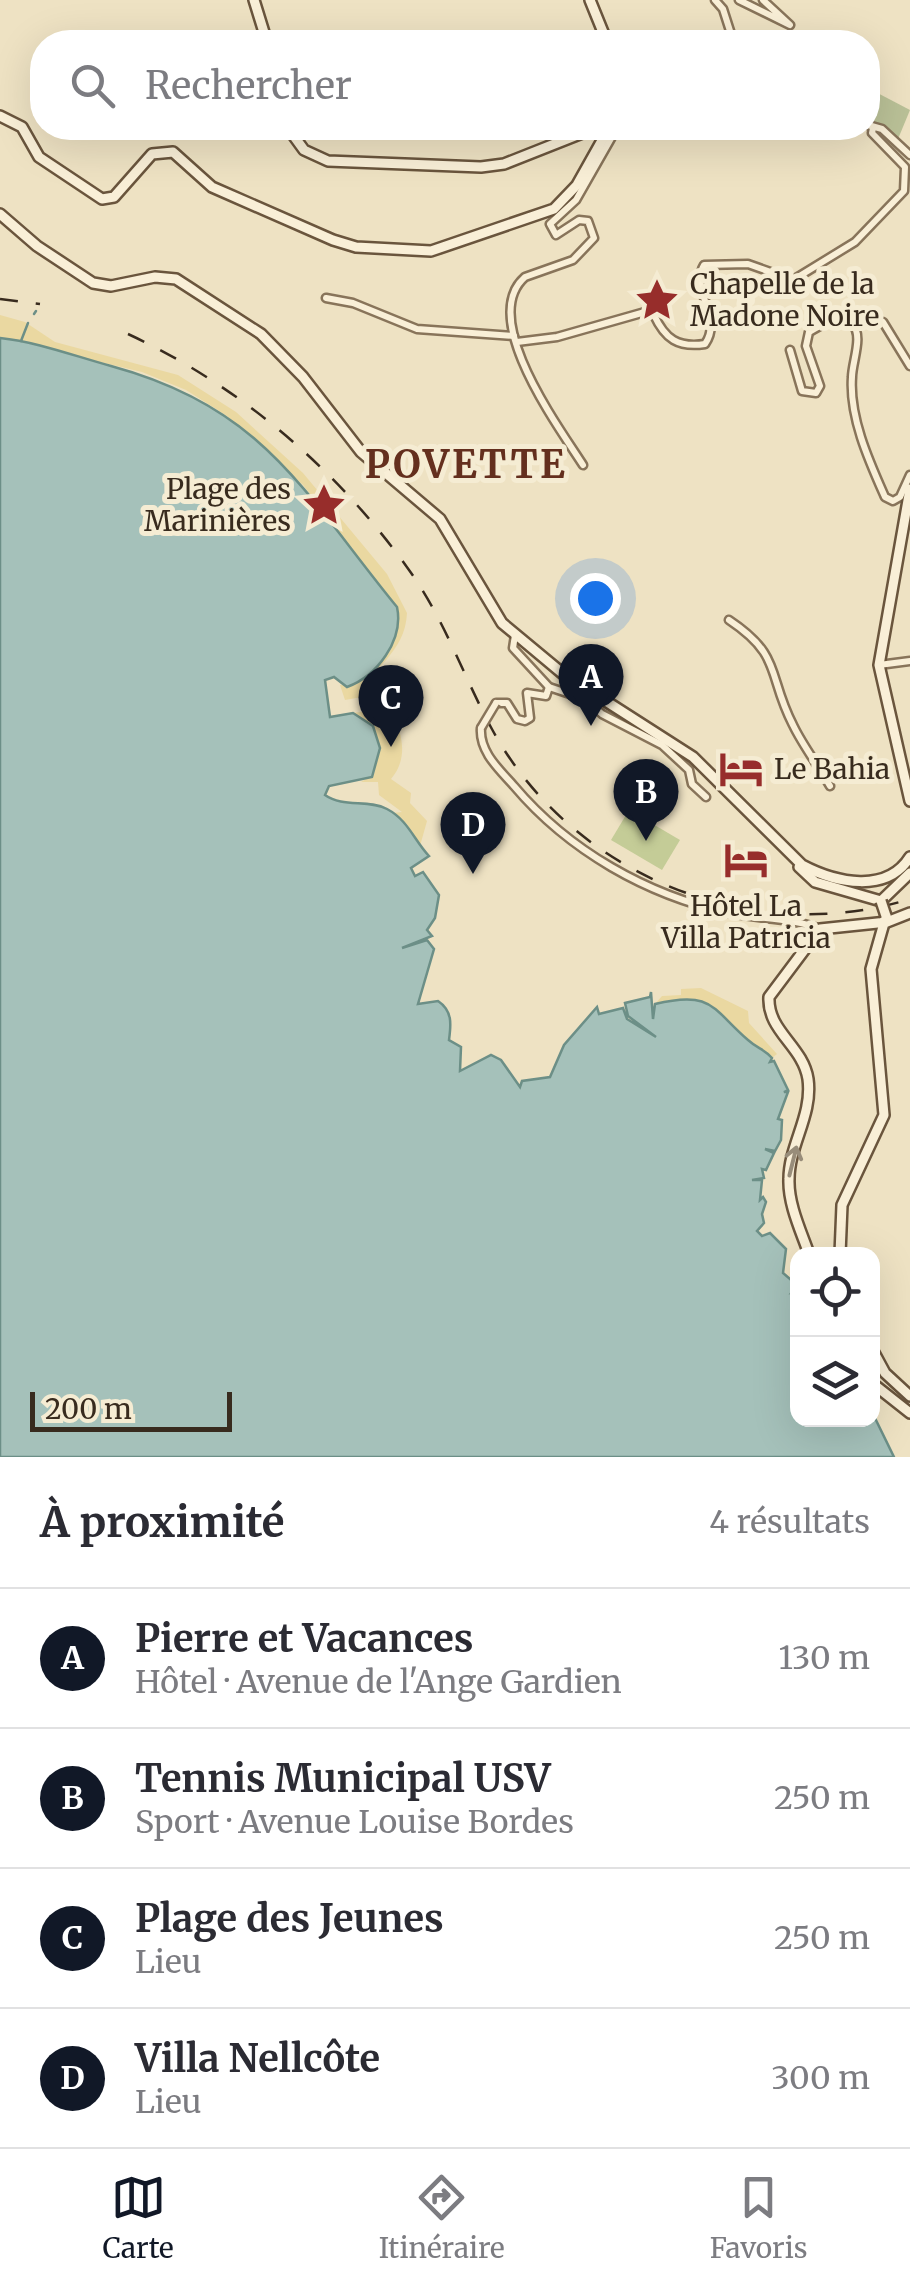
<!DOCTYPE html>
<html lang="fr">
<head>
<meta charset="utf-8">
<style>
	body { margin:0; font-family:Merriweather,serif; background:#f2f2f3; color:#2b2b33 }
	.controls { position:absolute; right:30px; bottom:30px; display:grid; overflow:hidden; border-radius:20px; box-shadow:0 10px 40px #0002 }
	.controls button { width:90px; height:90px; display:grid; place-items:center; padding:0; border:0; border-bottom:2px solid #e1e1e2; background:#fff; color:#2b2b33; font:50px sans-serif }
	.scale { position:absolute; left:30px; bottom:25px; width:202px; box-sizing:border-box; padding-left:10px; border:5px solid #382b1e; border-top:0; font-size:28px; line-height:35px; white-space:nowrap; color:#382b1e; -webkit-text-stroke:8px #f5ecd3; paint-order:stroke }
	.you { position:absolute; left:595px; top:598px; width:35px; height:35px; margin:-25px; border:8px solid #fff; border-radius:50%; background:#1a73e8; box-shadow:0 0 0 15px #1a73e833 }
	.badge { display:grid; place-items:center; width:65px; height:65px; border-radius:50%; background:#111827; color:#fff; font-size:32px; font-weight:700 }
	.pin { position:absolute; translate:-50% -82px; filter:drop-shadow(0 2px 5px #0008) }
	.pin::after { content:''; position:absolute; top:52px; width:35px; height:30px; background:inherit; clip-path:polygon(0 0,100% 0,50% 100%) }
	.list { margin:0; padding:0; list-style:none }
	h2 { display:flex; justify-content:space-between; align-items:center; height:130px; margin:0; padding:0 40px; font-size:42px }
	h2 small { font-size:32px; font-weight:400; color:#7c7c81 }
	.list li { display:grid; grid-template-columns:65px 1fr auto; gap:30px; align-items:center; box-sizing:border-box; height:140px; padding:0 40px; border-top:2px solid #e1e1e2 }
	.list b { display:block; font-size:38px; white-space:nowrap }
	.list p { margin:0; font-size:32px; white-space:nowrap; color:#7c7c81 }
	.list em { font-size:32px; font-style:normal; color:#7c7c81 }
	.icon { flex:none; width:55px; height:55px; fill:none; stroke:currentColor; stroke-width:2; stroke-linecap:round; stroke-linejoin:round }
	.map { position:relative; flex:none; width:910px; height:1457px; overflow:hidden }
	.search { position:absolute; background:#fff; box-shadow:0 10px 40px #0002; left:30px; right:30px; top:30px; height:110px; display:flex; align-items:center; gap:25px; box-sizing:border-box; padding:0 35px; border-radius:40px; color:#7c7c81; font-size:38px }
	.sheet { height:690px; background:#fff }
	nav { display:flex; justify-content:space-around; align-items:center; box-sizing:border-box; height:140px; border-top:2px solid #e1e1e2; background:#fff; font-size:28px; color:#7c7c81 }
	nav a { display:grid; justify-items:center; gap:5px }
	nav .on { color:#111827 }
	.map>svg:first-child { display:block }
</style>
</head>
<body>
<div class="map">
<svg width="910" height="1457" viewBox="0 0 910 1457">
	<rect width="100%" height="100%" fill="#eee2c3"/>
	<polygon fill="#c4cc97" points="629,810 680,840 662,870 611,840"/>
	<g fill="#ead8a1">
		<path d="M0,315L25,322L55,342L178,375L236,412L303,473L387,574L407,613C405,655 370,666 362,697L345,700L340,685H352C378,667 402,643 398,609L303,485L227,416L186,390L142,372L0,338Z"/>
		<path d="M382,709L393,714C403,736 408,759 391,779L411,793L410,803L427,821L420,846L407,824L393,813L402,812L379,795L378,782H361L374,774L380,748L373,726L353,713Z"/>
		<path d="M701,988L748,1011L749,1023L777,1054L772,1058C764,1049 757,1048 748,1040C711,1006 711,993 655,1004L662,996L681,995V989Z"/>
	</g>
	<polygon fill="#bac197" points="868,88 910,110 898,139 868,118"/>
	<path fill="#a5c1ba" stroke="#6c8f87" stroke-width="2.5" d="M0,338C38,342 74,356 111,366C265,408 303,492 397,607C404,640 377,676 347,687L334,677L325,680L330,717L353,713L373,726L380,748L372,777L329,786L325,795C343,808 368,799 387,809C408,820 414,840 429,856L411,868L415,876L423,872L439,895L435,918L427,930L432,936L402,948L427,940L434,949L418,1004L438,1001C453,1011 451,1025 449,1040L461,1047L460,1071L491,1055L501,1060L520,1087L522,1081L550,1077L564,1045L597,1007L599,1014L623,1008L627,1019L656,1037L628,1016L625,1003L650,997L651,992L653,1019L655,1004C713,990 712,1009 748,1040C758,1049 764,1049 772,1058L770,1062L774,1061L788,1090L784,1092H788L778,1119L782,1120L781,1140L775,1151L765,1149L774,1153L766,1170L762,1169L764,1178L752,1180H762L760,1200L763,1197L766,1202L762,1214L764,1223L757,1231L762,1236L770,1233L786,1249L783,1273L797,1285L792,1292L797,1290L798,1420H872L873,1414L894,1457H0Z"/>
	<g fill="none" stroke-linecap="round" stroke-linejoin="round">
		<g stroke="#6c8f87" stroke-width="2.5">
			<polyline points="34,314 36,311"/>
			<polyline points="21,341 28,323"/>
		</g>
		<g stroke="#88745a" stroke-width="11">
			<g id="street">
				<polyline points="715,0 723,9 731,34 751,42"/>
				<polyline points="739,0 790,25 763,0"/>
				<polyline points="868,125 882,129 910,155"/>
				<polyline points="326,298 353,303 417,329 514,336"/>
				<polyline points="883,322 910,366"/>
				<path d="M517,342L557,337L645,312L654,315C665,339 678,348 705,344C724,317 689,290 704,265L748,264L793,280L855,242L904,191L905,167L872,133L873,128"/>
				<path d="M790,350L802,391L816,393L820,386L806,346L809,332C820,326 840,312 852,324C864,335 852,362 852,377C849,417 869,461 885,497L893,501L900,497L910,475"/>
				<path d="M583,465C558,426 478,318 525,277L573,260L594,238L588,221L579,220L556,235L550,224L576,200L617,128"/>
				<path d="M729,620C783,656 767,675 793,725C803,746 818,765 830,786"/>
				<polyline points="515,635 513,648 549,687 585,699 602,714 662,745 689,770 692,784 706,797"/>
				<polyline points="879,665 910,661"/>
				<polyline points="496,703 507,703 517,719 525,721 530,718 527,693 546,696 549,687"/>
				<path d="M481,728C479,752 500,770 514,786C569,851 647,895 729,913C758,919 794,918 820,929"/>
			</g>
		</g>
		<g stroke="#6a553d" stroke-width="14">
			<g id="secondary">
				<polyline points="254,0 267,42"/>
				<polyline points="590,0 607,42"/>
				<polyline points="0,116 22,127 39,157 102,199 114,197 152,154 173,152 212,187 333,240 356,247 431,251 554,209 577,185 609,128"/>
				<polyline points="288,128 304,150 328,161 481,167 504,164 595,128"/>
				<path d="M0,214L37,246L93,283L111,286L155,277L176,279L261,334L303,377L361,452L440,519L502,623L562,673L693,757L802,865C836,883 887,894 910,857"/>
				<polyline points="910,489 879,665 910,801"/>
				<polyline points="799,867 815,882 881,901 910,873"/>
				<path d="M809,1254C801,1231 788,1204 789,1179C789,1145 813,1115 808,1079C803,1046 767,1031 769,997L820,929L887,922L910,913"/>
				<polyline points="840,1254 842,1205 884,1115 871,969 886,916"/>
				<polyline points="872,1349 885,1373 910,1396"/>
				<polyline points="872,1383 910,1413"/>
			</g>
		</g>
		<use href="#street" stroke="#f9efd7" stroke-width="6"/>
		<use href="#secondary" stroke="#f9efd7" stroke-width="9"/>
		<g stroke="#382b1e" stroke-width="2.5" stroke-dasharray="18 18" stroke-linecap="butt">
			<polyline points="0,299 40,304"/>
			<path d="M128,334C240,386 337,469 409,570C445,620 464,678 493,731C573,876 753,948 910,899"/>
		</g>
		<g stroke="#88745a" stroke-width="11" stroke-linecap="butt">
			<polyline id="street-bridge" points="481,728 496,703"/>
		</g>
		<g stroke="#6a553d" stroke-width="14" stroke-linecap="butt">
			<polyline id="secondary-bridge" points="881,901 886,916"/>
		</g>
		<use href="#street-bridge" stroke="#f9efd7" stroke-width="6"/>
		<use href="#secondary-bridge" stroke="#f9efd7" stroke-width="9"/>
	</g>
	<defs><path id="oneway-shaft" d="M-6 0H5M1.5-3L5.5 0L1.5 3" fill="none" stroke-width="1.6" stroke-linecap="round" stroke-linejoin="round" transform="scale(2.5)"/></defs>
	<use stroke="#988d7a" href="#oneway-shaft" transform="translate(793 1161) rotate(-76)"/>
	<defs>
		<g id="sight-bare" transform="scale(3.45)"><path d="M0-6L1.8-2.2L6-1.7L2.9 1.2L3.7 5.4L0 3.3L-3.7 5.4L-2.9 1.2L-6-1.7L-1.8-2.2Z" fill="#972d2b" stroke="#f5ecd3" stroke-width="2.5" paint-order="stroke"/></g>
		<g id="hotel-bare" transform="scale(3.45)"><path d="M-6-4.5h1.5V1H6V5H4.5V3h-9V5H-6ZM-4 0a1.8 1.8 0 1 1 3.6 0ZM.5 0V-2.5h3Q6-2.5 6 0Z" fill="#972d2b" stroke="#f5ecd3" stroke-width="2.5" paint-order="stroke"/></g>
	</defs>
	<g fill-rule="evenodd">
		<use href="#sight-bare" x="657" y="300"/>
		<use href="#sight-bare" x="324" y="505"/>
		<use href="#hotel-bare" x="741" y="769"/>
		<use href="#hotel-bare" x="746" y="860"/>
	</g>
	<g text-anchor="middle" stroke-width="10" stroke-linejoin="round" paint-order="stroke">
		<g font-size="28" fill="#382b1e" stroke="#f5ecd3" text-anchor="start">
			<text x="690" y="294">Chapelle de la<tspan x="690" dy="32">Madone Noire</tspan></text>
			<text x="291" y="499" text-anchor="end">Plage des<tspan x="291" dy="32">Marinières</tspan></text>
			<text x="774" y="779">Le Bahia</text>
			<text x="746" y="916" text-anchor="middle">Hôtel La<tspan x="746" dy="32">Villa Patricia</tspan></text>
		</g>
		<g font-size="38" font-weight="bold" letter-spacing="2.5" fill="#642f1e" stroke="#f5ecd3">
			<text x="466" y="478">POVETTE</text>
		</g>
	</g>
</svg>
<div class="controls">
<button><svg class="icon" aria-label="locate" viewBox="0 0 24 24"><circle cx="12" cy="12" r="6"/><path d="M12 2v4M12 18v4M2 12h4M18 12h4"/></svg></button>
<button><svg class="icon" aria-label="layers" viewBox="0 0 24 24"><path d="M12 4l9 5-9 5-9-5zM3 14l9 5 9-5"/></svg></button>
</div>
<div class="scale">200 m</div>
<div class="you"></div>
<div class="pin badge" style="left:591px;top:726px">A</div>
<div class="pin badge" style="left:646px;top:841px">B</div>
<div class="pin badge" style="left:391px;top:747px">C</div>
<div class="pin badge" style="left:473px;top:874px">D</div>
<div class="search"><svg class="icon" aria-label="search" viewBox="0 0 24 24"><circle cx="10" cy="10" r="6"/><path d="M15 15l6 6"/></svg>Rechercher</div>
</div>
<section class="sheet">
<h2>À proximité<small>4 résultats</small></h2>
<ul class="list">
<li><span class="badge">A</span><div><b>Pierre et Vacances</b><p>Hôtel · Avenue de l'Ange Gardien</p></div><em>130 m</em></li>
<li><span class="badge">B</span><div><b>Tennis Municipal USV</b><p>Sport · Avenue Louise Bordes</p></div><em>250 m</em></li>
<li><span class="badge">C</span><div><b>Plage des Jeunes</b><p>Lieu</p></div><em>250 m</em></li>
<li><span class="badge">D</span><div><b>Villa Nellcôte</b><p>Lieu</p></div><em>300 m</em></li>
</ul>
</section>
<nav>
<a class="on"><svg class="icon" aria-label="map" viewBox="0 0 24 24"><path d="M3 6l6-2 6 2 6-2v14l-6 2-6-2-6 2zM9 4v14M15 6v14"/></svg>Carte</a>
<a><svg class="icon" aria-label="directions" viewBox="0 0 24 24"><path d="M12 3l9 9-9 9-9-9zM9 14v-3h6M13 9l2 2-2 2"/></svg>Itinéraire</a>
<a><svg class="icon" aria-label="saved" viewBox="0 0 24 24"><path d="M7 4h10v16l-5-4-5 4z"/></svg>Favoris</a>
</nav>
</body>
</html>
